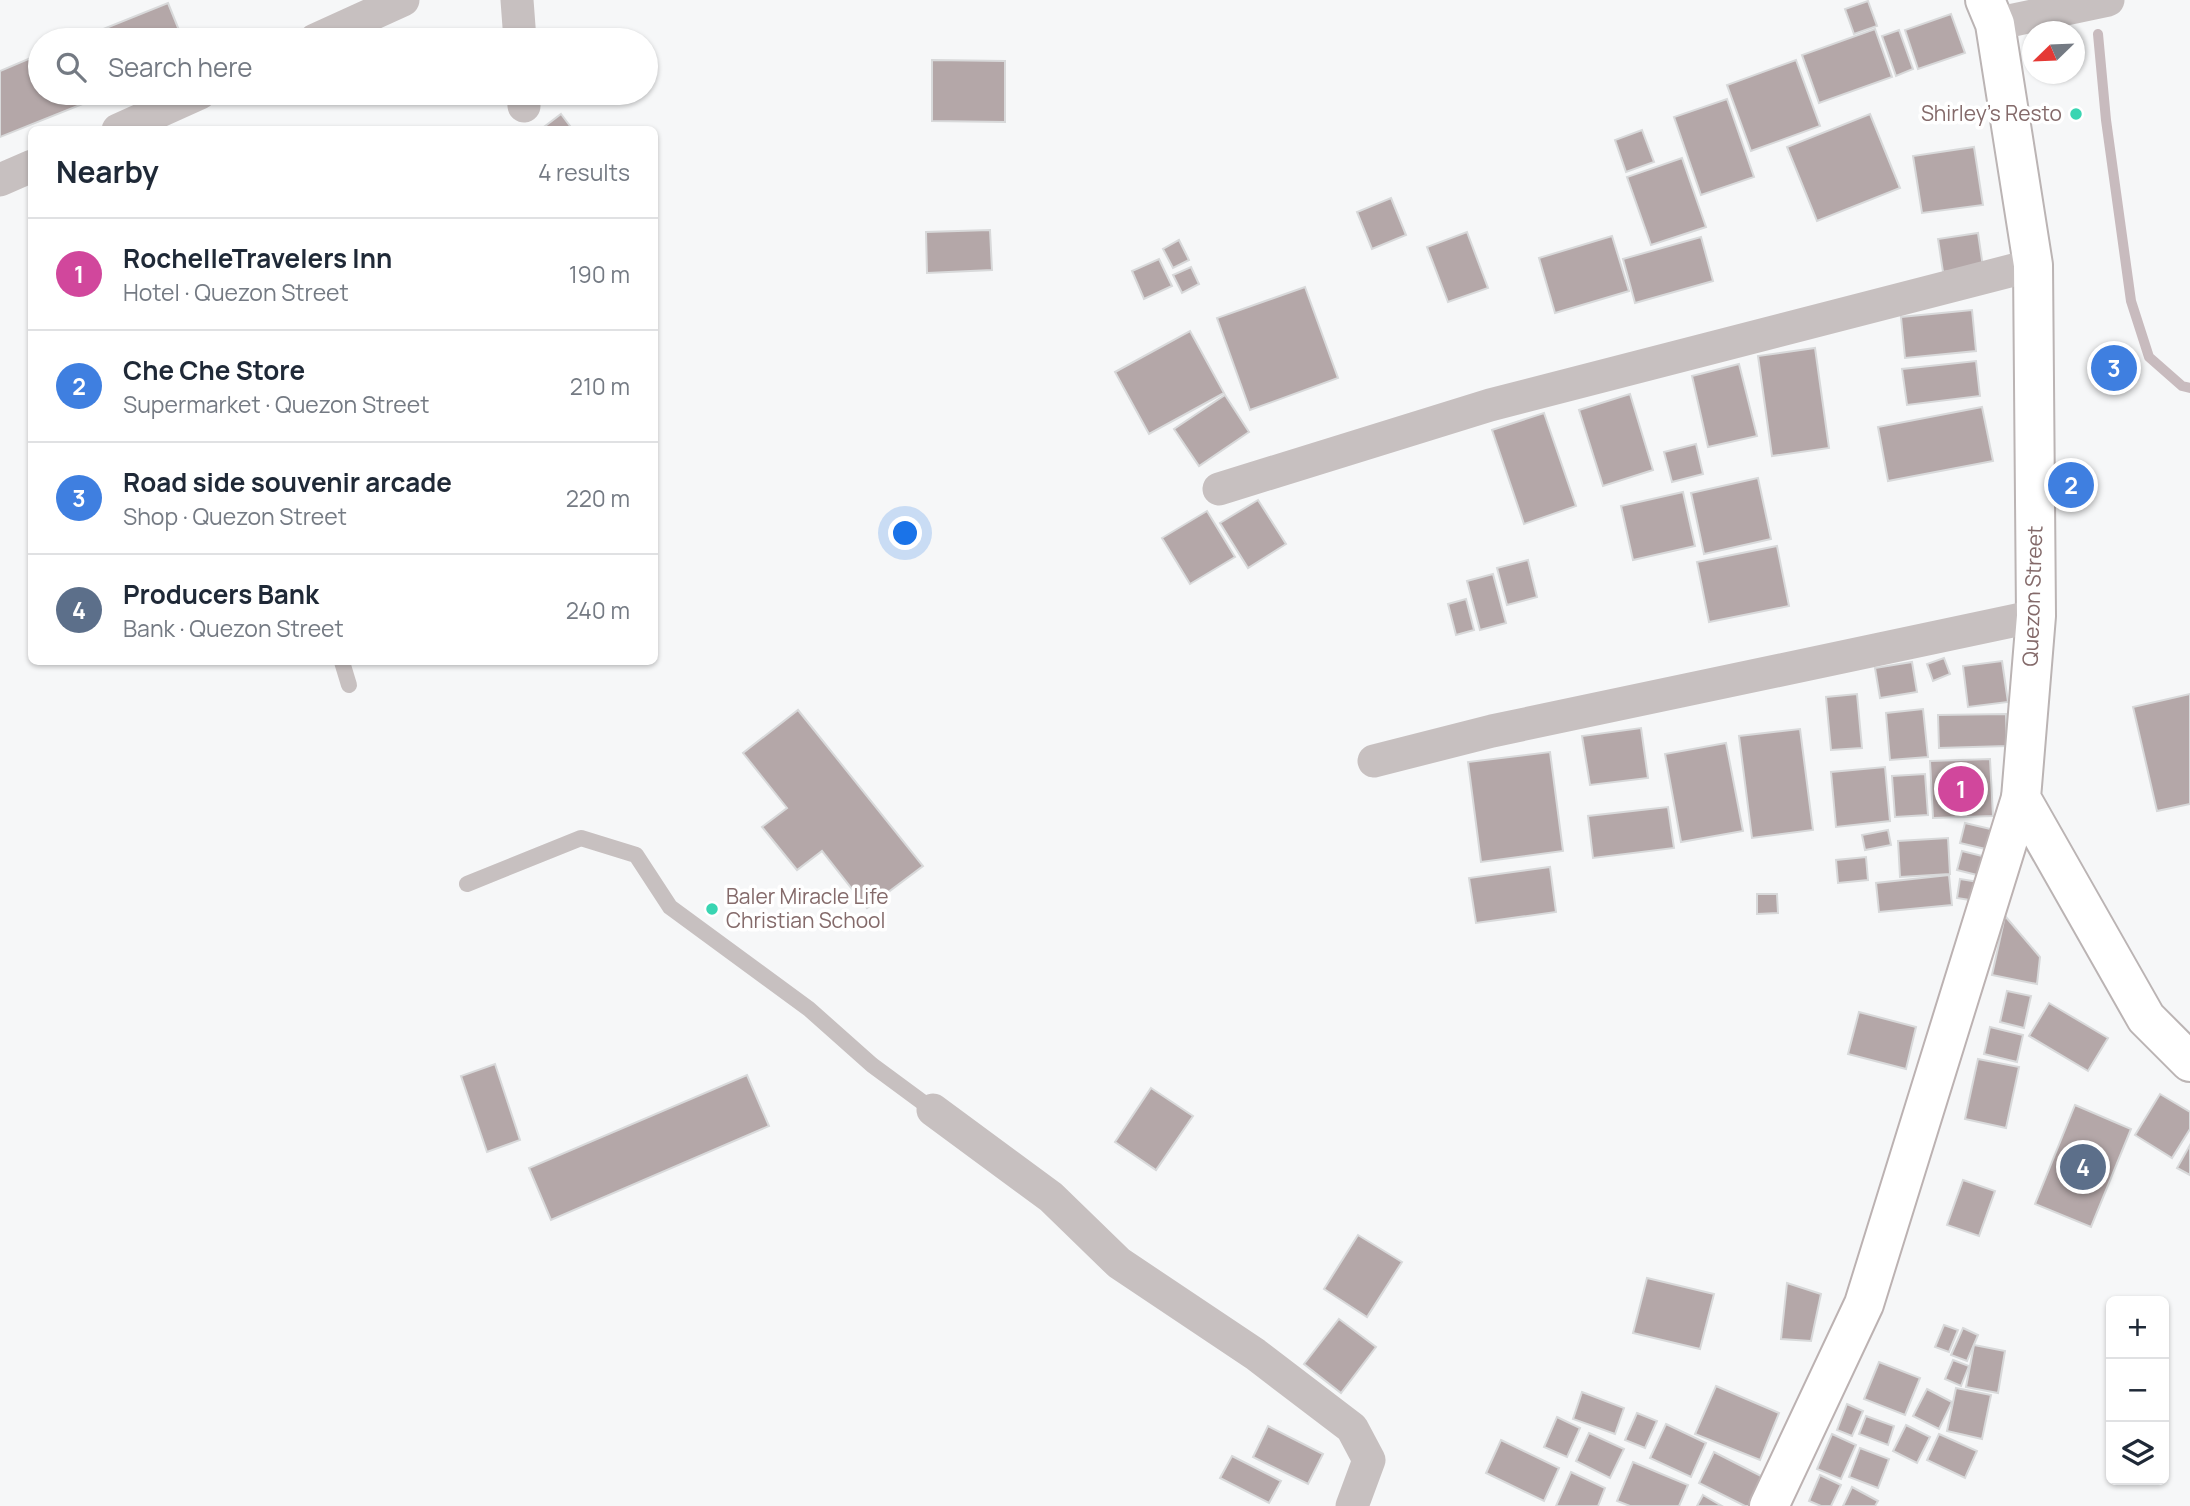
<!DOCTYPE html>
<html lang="en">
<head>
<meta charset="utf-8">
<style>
	body { margin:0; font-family:Manrope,sans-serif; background:#f6f6f7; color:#1f2937 }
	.controls { position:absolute; right:21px; bottom:21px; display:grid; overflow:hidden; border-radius:10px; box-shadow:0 2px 5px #0004 }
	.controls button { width:63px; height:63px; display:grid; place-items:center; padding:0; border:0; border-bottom:2px solid #e0e1e3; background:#fff; color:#1f2937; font:35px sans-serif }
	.compass { position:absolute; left:2022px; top:21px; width:63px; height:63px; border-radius:50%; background:#fff; box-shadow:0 2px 5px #0004; rotate:247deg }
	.you { position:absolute; left:906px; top:534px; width:24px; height:24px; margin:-18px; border:5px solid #fff; border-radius:50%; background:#1a73e8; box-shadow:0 0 0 10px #1a73e833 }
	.badge { display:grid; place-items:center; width:46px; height:46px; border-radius:50%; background:#2b766e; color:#fff; font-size:23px; font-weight:700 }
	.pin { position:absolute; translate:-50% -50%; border:4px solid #fff; box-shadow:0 2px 7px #0006 }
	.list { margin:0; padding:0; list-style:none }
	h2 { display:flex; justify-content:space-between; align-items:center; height:91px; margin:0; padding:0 28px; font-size:30px }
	h2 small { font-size:23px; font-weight:400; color:#747a83 }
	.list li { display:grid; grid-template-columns:46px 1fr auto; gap:21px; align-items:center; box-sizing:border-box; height:112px; padding:0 28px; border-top:2px solid #e0e1e3 }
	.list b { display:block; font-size:26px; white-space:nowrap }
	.list p { margin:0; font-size:23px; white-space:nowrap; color:#747a83 }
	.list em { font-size:23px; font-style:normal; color:#747a83 }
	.icon { flex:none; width:38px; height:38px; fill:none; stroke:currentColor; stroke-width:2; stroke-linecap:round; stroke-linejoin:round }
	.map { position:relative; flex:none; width:2190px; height:1506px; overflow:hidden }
	.search { position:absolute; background:#fff; box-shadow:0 2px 5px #0004; left:28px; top:28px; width:630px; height:77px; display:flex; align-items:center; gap:18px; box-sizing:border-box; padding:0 24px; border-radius:38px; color:#747a83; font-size:26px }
	.panel { position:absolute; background:#fff; box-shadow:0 2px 5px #0004; left:28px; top:126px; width:630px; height:539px; border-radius:10px }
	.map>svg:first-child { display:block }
</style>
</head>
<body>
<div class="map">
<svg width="2190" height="1506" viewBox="0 0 2190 1506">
	<rect width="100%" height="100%" fill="#f6f7f8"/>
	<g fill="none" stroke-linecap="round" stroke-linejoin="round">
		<polyline stroke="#c8bbbe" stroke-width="10" points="2098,34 2106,120 2131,301 2149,357 2182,386 2190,388"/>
	</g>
	<g fill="#b4a7a8" stroke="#d8d9da" stroke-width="2">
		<polygon points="1868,1 1877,26 1854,34 1845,9"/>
		<polygon points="168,3 183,40 76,40"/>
		<polygon points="1951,14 1965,53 1918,69 1905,30"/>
		<polygon points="1875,29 1892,77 1819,103 1802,55"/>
		<polygon points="1899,30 1913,69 1896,76 1882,36"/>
		<polygon points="40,54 40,93 110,93 0,137 0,71"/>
		<polygon points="932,60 1005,61 1005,122 932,121"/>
		<polygon points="1796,60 1820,126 1751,151 1727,85"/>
		<polygon points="1727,99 1754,177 1701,195 1674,117"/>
		<polygon points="561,114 573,130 540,130"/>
		<polygon points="1870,114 1900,188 1817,221 1787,147"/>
		<polygon points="1642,130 1654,162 1626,172 1615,140"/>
		<polygon points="1974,147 1983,205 1922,213 1913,156"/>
		<polygon points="1682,158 1706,227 1651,245 1627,177"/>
		<polygon points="1391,198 1406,235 1372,249 1357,212"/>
		<polygon points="990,230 992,270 927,273 926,232"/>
		<polygon points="1467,232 1488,288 1448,302 1427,247"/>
		<polygon points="1978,233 1983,267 1943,272 1938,239"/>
		<polygon points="1612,236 1629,291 1555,313 1539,258"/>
		<polygon points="1701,237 1713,281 1635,303 1623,259"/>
		<polygon points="1179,240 1189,260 1173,268 1163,249"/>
		<polygon points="1159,259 1172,286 1144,299 1132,271"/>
		<polygon points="1191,267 1199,284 1182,293 1173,275"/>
		<polygon points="1305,287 1338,378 1250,410 1217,318"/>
		<polygon points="1972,310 1976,351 1905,358 1901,317"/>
		<polygon points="1190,331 1224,393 1149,434 1115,372"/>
		<polygon points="1815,348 1829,448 1772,456 1758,356"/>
		<polygon points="1976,361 1980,396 1907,405 1902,369"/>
		<polygon points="1739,364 1757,436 1708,447 1692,376"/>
		<polygon points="1630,394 1653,470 1603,486 1579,410"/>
		<polygon points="1225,395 1249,432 1199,466 1174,429"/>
		<polygon points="1982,407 1993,461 1888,481 1878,427"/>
		<polygon points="1544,413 1576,506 1524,524 1492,430"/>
		<polygon points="1696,444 1703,474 1672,482 1664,452"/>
		<polygon points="1758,478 1771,539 1704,554 1691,493"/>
		<polygon points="1683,492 1695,546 1633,560 1621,506"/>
		<polygon points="1258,500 1286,544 1248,568 1220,523"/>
		<polygon points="1207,511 1235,557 1190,584 1162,538"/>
		<polygon points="1777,546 1789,606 1709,622 1697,562"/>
		<polygon points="1528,560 1537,597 1507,605 1497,568"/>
		<polygon points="1493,574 1506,623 1480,630 1467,581"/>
		<polygon points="1466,599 1474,630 1456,635 1448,604"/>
		<polygon points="1944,658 1950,674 1933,681 1927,664"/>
		<polygon points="2002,661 2008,702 1968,707 1963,666"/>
		<polygon points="1912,662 1917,692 1880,698 1875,668"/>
		<polygon points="1857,694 1862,748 1831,750 1826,697"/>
		<polygon points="2190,694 2190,804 2157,811 2133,707"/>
		<polygon points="1923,709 1928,757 1890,760 1886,713"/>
		<polygon points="798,710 923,866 867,908 822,851 797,870 762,827 787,808 743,753"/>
		<polygon points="2006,714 2007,746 1939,748 1938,715"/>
		<polygon points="1641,728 1648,778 1590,785 1582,736"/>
		<polygon points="1800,729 1813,830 1752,838 1739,736"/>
		<polygon points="1726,743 1743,831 1681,842 1665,754"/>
		<polygon points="1550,752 1563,851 1481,862 1468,762"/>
		<polygon points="1990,759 1993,816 1933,818 1930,761"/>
		<polygon points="1885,767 1890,821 1836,827 1831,772"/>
		<polygon points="1925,774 1928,815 1895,817 1892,776"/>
		<polygon points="1668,807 1674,848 1593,858 1588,816"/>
		<polygon points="1965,823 1999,831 1994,851 1960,843"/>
		<polygon points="1888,830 1891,845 1865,850 1862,835"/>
		<polygon points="1948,838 1950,874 1900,877 1898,841"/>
		<polygon points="1962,851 1990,858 1985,877 1957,870"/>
		<polygon points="1866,857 1868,880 1838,883 1836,860"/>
		<polygon points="1550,867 1556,912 1476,923 1469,878"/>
		<polygon points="1949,875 1952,905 1879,912 1876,883"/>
		<polygon points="1960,879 1985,883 1982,902 1957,898"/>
		<polygon points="1757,894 1777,894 1778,913 1757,914"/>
		<polygon points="2005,916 2040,957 2037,984 1992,975"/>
		<polygon points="2007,991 2031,996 2024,1028 2000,1022"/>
		<polygon points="2049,1003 2108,1038 2088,1071 2029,1036"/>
		<polygon points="1859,1012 1916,1027 1906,1069 1848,1054"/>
		<polygon points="1990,1027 2023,1035 2017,1062 1984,1054"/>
		<polygon points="1978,1059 2019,1067 2006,1128 1965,1119"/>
		<polygon points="495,1064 520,1140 487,1152 461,1076"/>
		<polygon points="747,1075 769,1126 551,1220 529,1168"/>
		<polygon points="1151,1088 1193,1116 1156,1170 1115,1142"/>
		<polygon points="2160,1094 2190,1112 2190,1129 2172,1158 2135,1135"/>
		<polygon points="2075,1105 2131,1129 2091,1227 2035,1204"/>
		<polygon points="2190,1145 2190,1175 2177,1168"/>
		<polygon points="1963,1180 1995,1191 1979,1236 1947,1225"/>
		<polygon points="1358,1235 1402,1262 1367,1317 1324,1289"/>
		<polygon points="1647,1278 1714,1294 1700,1349 1633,1333"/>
		<polygon points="1787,1283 1821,1294 1811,1341 1781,1339"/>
		<polygon points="1339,1319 1376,1347 1341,1393 1304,1364"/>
		<polygon points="1944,1325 1958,1330 1949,1352 1935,1347"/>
		<polygon points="1963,1328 1978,1335 1967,1361 1951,1355"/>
		<polygon points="1974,1345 2005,1351 1998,1393 1966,1387"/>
		<polygon points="1953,1360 1969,1366 1961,1386 1945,1379"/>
		<polygon points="1879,1362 1920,1378 1905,1415 1864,1399"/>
		<polygon points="1716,1386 1779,1413 1760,1460 1695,1434"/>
		<polygon points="1956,1388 1991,1395 1982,1439 1947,1431"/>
		<polygon points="1927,1389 1952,1402 1939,1429 1913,1416"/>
		<polygon points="1582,1392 1624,1408 1615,1434 1573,1419"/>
		<polygon points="1847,1404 1863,1411 1852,1436 1837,1430"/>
		<polygon points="1637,1413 1657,1421 1645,1448 1625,1440"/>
		<polygon points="1866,1416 1894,1426 1888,1445 1859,1434"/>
		<polygon points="1557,1417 1580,1428 1567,1457 1544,1447"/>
		<polygon points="1666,1424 1706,1443 1691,1477 1650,1458"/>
		<polygon points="1906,1425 1930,1437 1917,1463 1893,1451"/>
		<polygon points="1268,1426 1323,1454 1308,1484 1253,1457"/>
		<polygon points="1589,1433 1624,1449 1610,1478 1576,1461"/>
		<polygon points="1832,1434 1856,1445 1841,1479 1817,1469"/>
		<polygon points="1939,1434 1977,1451 1965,1478 1927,1460"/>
		<polygon points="1501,1440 1559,1468 1544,1501 1486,1473"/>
		<polygon points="1860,1448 1889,1459 1878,1488 1849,1477"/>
		<polygon points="1714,1452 1763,1477 1749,1506 1745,1506 1699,1483"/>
		<polygon points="1232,1456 1281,1481 1269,1503 1220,1478"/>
		<polygon points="1633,1462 1688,1485 1679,1506 1630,1506 1617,1501"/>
		<polygon points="1571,1472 1605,1488 1598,1506 1556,1506"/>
		<polygon points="1820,1475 1841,1485 1831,1506 1821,1506 1809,1501"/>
		<polygon points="1852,1487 1878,1501 1875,1506 1843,1506"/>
		<polygon points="1703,1495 1722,1506 1697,1506"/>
	</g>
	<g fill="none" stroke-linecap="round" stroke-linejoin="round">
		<g stroke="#bcb2b2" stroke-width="42">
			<polyline id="secondary" points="1769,1506 1864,1304 2021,798"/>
		</g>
		<g stroke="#bbb4b4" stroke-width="42">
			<polyline id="primary" points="1985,0 1995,24 2033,265 2036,616 2021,798 2146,1018 2190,1062"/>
		</g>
		<g stroke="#c7c0c0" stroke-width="16">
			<polyline points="342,662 349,685"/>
			<polyline points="467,884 581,838 636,855 670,907 809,1009 872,1065 933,1110"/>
		</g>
		<g stroke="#c7c0c0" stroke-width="33">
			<polyline points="517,0 520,40"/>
			<polyline points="1995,24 2108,0"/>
			<polyline points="315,40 403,0"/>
			<polyline points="523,93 524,106"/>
			<polyline points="118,130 200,93"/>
			<polyline points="0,180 32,166"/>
			<polyline points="1219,489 1490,405 2033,265"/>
			<polyline points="1374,761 1492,731 2036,616"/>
			<polyline points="933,1110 1051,1197 1119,1263 1255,1354 1352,1428 1369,1460 1352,1506"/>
		</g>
		<use href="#secondary" stroke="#fff" stroke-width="38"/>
		<use href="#primary" stroke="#fff" stroke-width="38"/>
	</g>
	<g fill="#39d5b2" stroke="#fff" stroke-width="2.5">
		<circle cx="2076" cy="114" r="7"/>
		<circle cx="712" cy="909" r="7"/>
	</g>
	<g text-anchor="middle" stroke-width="7" stroke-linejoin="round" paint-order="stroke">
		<g font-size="21" fill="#846a6a" stroke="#fff" text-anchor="end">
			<text x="2062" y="121">Shirley's Resto</text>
			<text x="726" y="904" text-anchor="start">Baler Miracle Life<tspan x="726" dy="24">Christian School</tspan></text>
		</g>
		<g font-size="21" fill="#846a6a" stroke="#fff">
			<text transform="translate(2033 596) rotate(-88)" y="7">Quezon Street</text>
		</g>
	</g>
</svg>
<div class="controls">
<button>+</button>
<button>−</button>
<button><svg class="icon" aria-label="layers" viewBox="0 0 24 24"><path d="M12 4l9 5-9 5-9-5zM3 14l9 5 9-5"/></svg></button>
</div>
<svg class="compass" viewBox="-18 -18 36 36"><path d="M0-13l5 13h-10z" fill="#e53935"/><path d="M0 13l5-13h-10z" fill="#747a83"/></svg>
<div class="you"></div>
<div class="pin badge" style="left:1961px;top:789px;background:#d1479c">1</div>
<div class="pin badge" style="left:2071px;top:485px;background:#3f7fe0">2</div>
<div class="pin badge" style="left:2114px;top:368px;background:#3f7fe0">3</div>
<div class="pin badge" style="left:2083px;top:1167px;background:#5c6f8a">4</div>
<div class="search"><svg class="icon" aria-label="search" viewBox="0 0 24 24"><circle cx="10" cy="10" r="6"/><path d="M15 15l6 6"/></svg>Search here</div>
<section class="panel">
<h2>Nearby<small>4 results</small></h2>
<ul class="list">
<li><span class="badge" style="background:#d1479c">1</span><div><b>RochelleTravelers Inn</b><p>Hotel · Quezon Street</p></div><em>190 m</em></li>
<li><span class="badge" style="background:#3f7fe0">2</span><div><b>Che Che Store</b><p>Supermarket · Quezon Street</p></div><em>210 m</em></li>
<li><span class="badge" style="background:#3f7fe0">3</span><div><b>Road side souvenir arcade</b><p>Shop · Quezon Street</p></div><em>220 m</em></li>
<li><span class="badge" style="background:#5c6f8a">4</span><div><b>Producers Bank</b><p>Bank · Quezon Street</p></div><em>240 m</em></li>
</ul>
</section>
</div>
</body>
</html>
